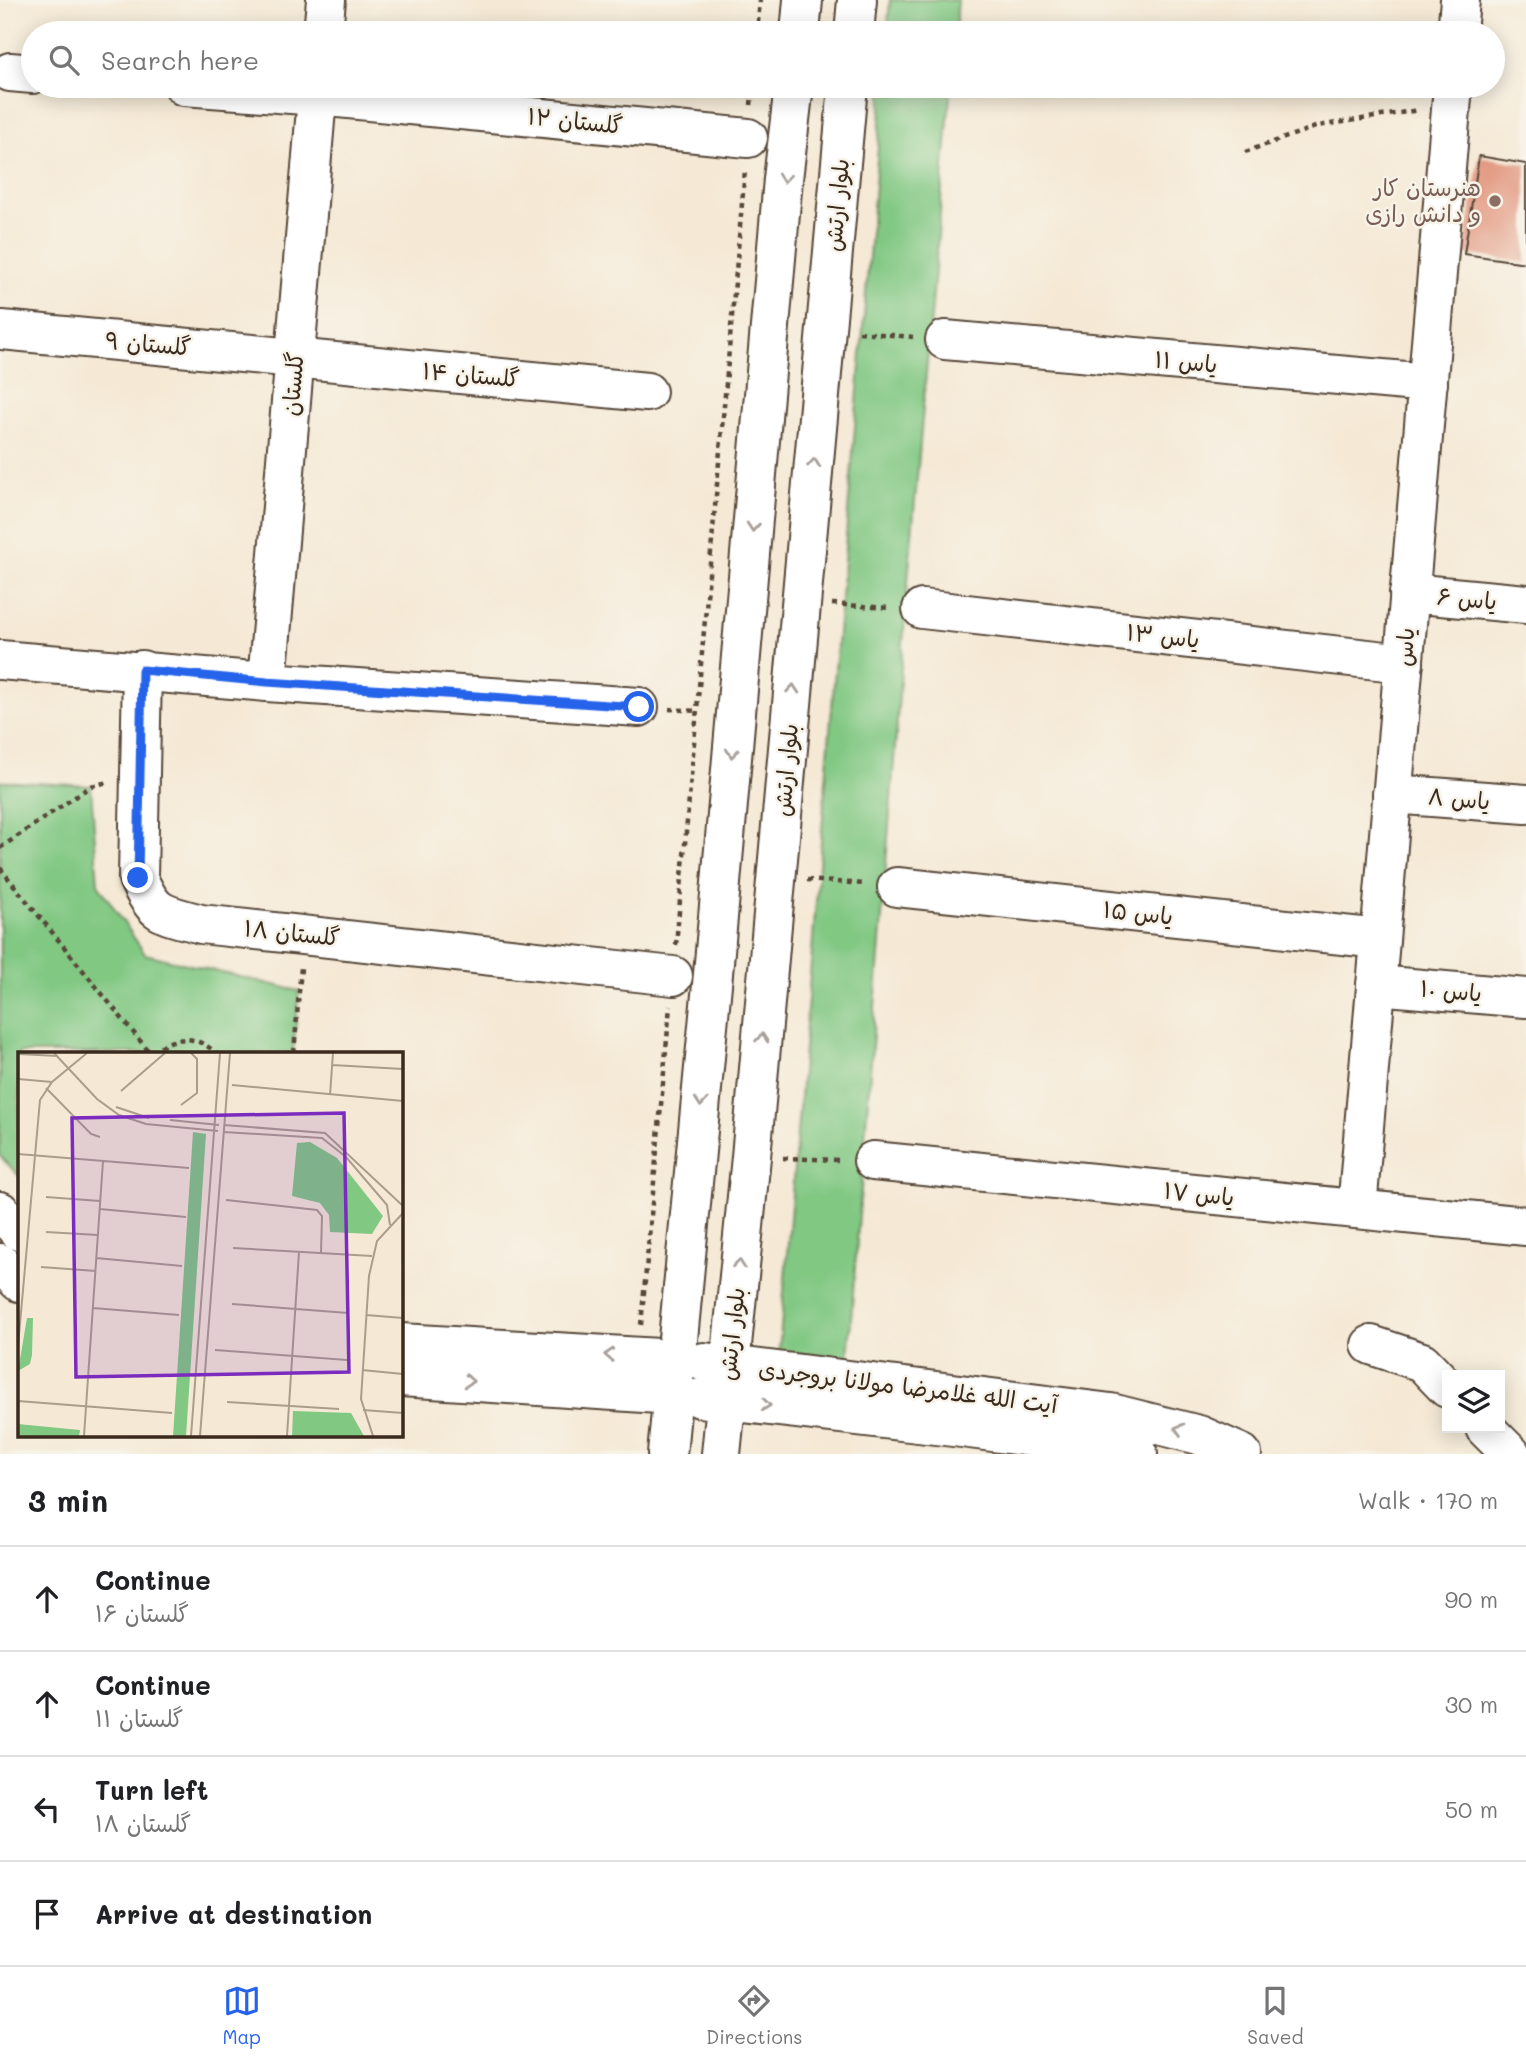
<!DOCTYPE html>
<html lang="en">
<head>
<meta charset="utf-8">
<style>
	body { margin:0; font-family:Mali,"Playpen Sans Arabic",sans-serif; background:#f2f2f2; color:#202124 }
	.controls { position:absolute; right:21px; bottom:21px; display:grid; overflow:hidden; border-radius:0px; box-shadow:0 4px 18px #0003 }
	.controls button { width:63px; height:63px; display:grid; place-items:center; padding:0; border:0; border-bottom:2px solid #e0e0e0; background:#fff; color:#202124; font:35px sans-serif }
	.stop { position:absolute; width:21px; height:21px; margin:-16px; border:5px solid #2563eb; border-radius:50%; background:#fff }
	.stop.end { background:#2563eb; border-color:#fff; box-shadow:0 2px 7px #0008 }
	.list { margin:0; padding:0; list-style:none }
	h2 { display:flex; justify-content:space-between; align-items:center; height:91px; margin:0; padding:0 28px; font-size:30px }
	h2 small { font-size:23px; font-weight:400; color:#757577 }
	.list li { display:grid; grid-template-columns:46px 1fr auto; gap:21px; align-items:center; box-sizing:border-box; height:105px; padding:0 28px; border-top:2px solid #e0e0e0 }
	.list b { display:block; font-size:26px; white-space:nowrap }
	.list p { margin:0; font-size:23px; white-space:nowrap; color:#757577 }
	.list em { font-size:23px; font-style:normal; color:#757577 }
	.icon { flex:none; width:38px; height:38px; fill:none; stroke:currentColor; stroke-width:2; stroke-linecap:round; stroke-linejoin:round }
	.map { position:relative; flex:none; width:1526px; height:1454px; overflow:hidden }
	.search { position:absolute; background:#fff; box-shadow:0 4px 18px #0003; left:21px; right:21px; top:21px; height:77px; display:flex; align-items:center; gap:18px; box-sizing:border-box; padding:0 24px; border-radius:38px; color:#757577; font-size:26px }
	.sheet { height:511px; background:#fff }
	nav { display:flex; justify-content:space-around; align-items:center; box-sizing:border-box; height:98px; border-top:2px solid #e0e0e0; background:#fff; font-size:19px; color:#757577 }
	nav a { display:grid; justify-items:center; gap:4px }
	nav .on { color:#2563eb }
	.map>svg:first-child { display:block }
</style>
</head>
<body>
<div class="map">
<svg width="1526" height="1454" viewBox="0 0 1526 1454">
	<rect width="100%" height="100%" fill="#f7f3e8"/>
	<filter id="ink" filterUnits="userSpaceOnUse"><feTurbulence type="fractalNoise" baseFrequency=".0143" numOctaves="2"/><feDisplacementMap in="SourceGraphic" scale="14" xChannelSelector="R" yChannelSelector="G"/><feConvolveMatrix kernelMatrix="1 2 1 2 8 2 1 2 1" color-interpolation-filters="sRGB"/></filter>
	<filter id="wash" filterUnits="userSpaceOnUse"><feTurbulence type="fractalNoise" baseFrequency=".00686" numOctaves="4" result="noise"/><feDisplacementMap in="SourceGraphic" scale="28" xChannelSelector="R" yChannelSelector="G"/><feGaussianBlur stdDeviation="1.57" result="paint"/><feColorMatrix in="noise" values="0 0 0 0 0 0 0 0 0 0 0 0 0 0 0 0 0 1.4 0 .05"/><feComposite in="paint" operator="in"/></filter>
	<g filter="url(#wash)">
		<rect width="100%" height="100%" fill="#f5e9d5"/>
		<g fill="#81c883" stroke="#5e7950" stroke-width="2">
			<polygon points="890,0 958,0 955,33 887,33"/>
			<polygon points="883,86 951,86 906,604 848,1359 779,1352"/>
			<polygon points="0,781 91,786 98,884 145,954 299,991 293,1053 19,1053 19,1176 0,1156"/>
		</g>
		<g id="blocks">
			<polygon fill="#e08e74" points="1479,156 1526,164 1526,263 1464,254"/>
		</g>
	</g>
	<g filter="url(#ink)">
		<use href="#blocks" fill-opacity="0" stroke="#574739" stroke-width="2"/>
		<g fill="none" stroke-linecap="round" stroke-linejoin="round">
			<g stroke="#574739" stroke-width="42">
				<g id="minor">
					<polyline points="323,33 326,0"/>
					<polyline points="1457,33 1460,0"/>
					<polyline points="10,72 33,74"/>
					<polyline points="184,86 318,96 748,138"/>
					<polyline points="2,330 647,392"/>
					<polyline points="945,340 1428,383"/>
					<polyline points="1409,593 1526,604"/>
					<polyline points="922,609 1404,663"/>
					<polyline points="0,660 267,682 639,707"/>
					<path d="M142,670L138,878C155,917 162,913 201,924L673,976"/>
					<polyline points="267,682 318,86"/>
					<polyline points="1392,794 1526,804"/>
					<polyline points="897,887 1380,939"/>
					<polyline points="1376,985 1526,998"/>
					<polyline points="873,1161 1526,1226"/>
					<polyline points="1357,1209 1453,86"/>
					<polyline points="0,1211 19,1231"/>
					<polyline points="0,1263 19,1282"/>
					<polyline points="401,1343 677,1359"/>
					<polyline points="1371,1345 1422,1362 1447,1388"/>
					<polyline points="401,1377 674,1395"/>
					<polyline points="1485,1428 1511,1454"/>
				</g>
			</g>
			<g stroke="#574739" stroke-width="42">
				<g id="major">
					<polyline points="800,33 803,0"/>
					<polyline points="854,33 857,0"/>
					<polyline points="704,1362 1111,1413 1199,1435 1242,1454"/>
					<polyline points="700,1398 962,1428 1108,1447 1138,1454"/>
					<polyline points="667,1454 713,974 783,179 794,86"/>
					<polyline points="721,1454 751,1157 848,86"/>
				</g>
			</g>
			<g stroke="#574739" stroke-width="4.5" stroke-dasharray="5 5" stroke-linecap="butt">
				<polyline points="757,33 760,0"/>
				<polyline points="751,105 753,86"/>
				<polyline points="1245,152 1318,126 1419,110"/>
				<polyline points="859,332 913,337"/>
				<polyline points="832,604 889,608"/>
				<polyline points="669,709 696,711"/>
				<polyline points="0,848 91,786 108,782"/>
				<polyline points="0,868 150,1053"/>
				<polyline points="807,880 865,884"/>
				<polyline points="676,945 745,170"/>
				<path d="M152,1053C173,1035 195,1034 216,1053"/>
				<polyline points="294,1053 301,967"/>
				<polyline points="783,1158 840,1160"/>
				<polyline points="641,1325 670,1006"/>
			</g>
			<use href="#minor" stroke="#fff" stroke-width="38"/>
			<use href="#major" stroke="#fff" stroke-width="38"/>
		</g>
		<defs><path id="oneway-chevron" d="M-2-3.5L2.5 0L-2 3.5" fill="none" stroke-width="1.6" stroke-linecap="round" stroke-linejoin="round" transform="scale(1.75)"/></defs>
		<g stroke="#a79f9a">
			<use href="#oneway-chevron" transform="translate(784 178) rotate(96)"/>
			<use href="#oneway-chevron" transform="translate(814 463) rotate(-85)"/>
			<use href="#oneway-chevron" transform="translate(753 527) rotate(95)"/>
			<use href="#oneway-chevron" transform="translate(793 689) rotate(-85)"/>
			<use href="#oneway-chevron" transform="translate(732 753) rotate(95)"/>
			<use href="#oneway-chevron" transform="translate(762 1038) rotate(-85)"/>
			<use href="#oneway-chevron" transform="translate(701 1102) rotate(95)"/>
			<use href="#oneway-chevron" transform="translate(739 1264) rotate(-84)"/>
			<use href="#oneway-chevron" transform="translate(609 1355) rotate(-177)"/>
			<use href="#oneway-chevron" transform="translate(469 1381) rotate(4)"/>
			<use href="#oneway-chevron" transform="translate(766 1405) rotate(7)"/>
			<use href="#oneway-chevron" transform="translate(1179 1429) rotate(-164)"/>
		</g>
	</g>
	<g fill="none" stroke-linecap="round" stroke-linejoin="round" filter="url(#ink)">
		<polyline stroke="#2563eb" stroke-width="9" points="138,878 142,670 267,682 639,707"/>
	</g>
	<circle fill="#8d6e63" stroke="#f7f3e8" stroke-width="2.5" cx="1495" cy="201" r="7"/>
	<g text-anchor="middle" stroke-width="5" stroke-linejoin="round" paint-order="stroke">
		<g font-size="23" fill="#3b2a1e" stroke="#f7f3e8">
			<text transform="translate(575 121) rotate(6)" y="8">گلستان ۱۲</text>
			<text transform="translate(837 205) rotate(-85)" y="8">بلوار ارتش</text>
			<text transform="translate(148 344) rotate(5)" y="8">گلستان ۹</text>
			<text transform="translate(1186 362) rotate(5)" y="8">یاس ۱۱</text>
			<text transform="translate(471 375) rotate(5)" y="8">گلستان ۱۴</text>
			<text transform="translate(293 384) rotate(-85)" y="8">گلستان</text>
			<text transform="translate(1467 599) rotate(5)" y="8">یاس ۶</text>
			<text transform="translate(1163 636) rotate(6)" y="8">یاس ۱۳</text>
			<text transform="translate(1405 647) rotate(-86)" y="8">یاس</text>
			<text transform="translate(786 770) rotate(-85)" y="8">بلوار ارتش</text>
			<text transform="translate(1459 799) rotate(5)" y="8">یاس ۸</text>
			<text transform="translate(1138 913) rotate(6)" y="8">یاس ۱۵</text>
			<text transform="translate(292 933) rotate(6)" y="8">گلستان ۱۸</text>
			<text transform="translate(1451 991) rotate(5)" y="8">یاس ۱۰</text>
			<text transform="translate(1199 1194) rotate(6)" y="8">یاس ۱۷</text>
			<text transform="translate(732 1334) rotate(-84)" y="8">بلوار ارتش</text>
			<text transform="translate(908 1387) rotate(7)" y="8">آیت الله غلامرضا مولانا بروجردی</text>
		</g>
		<g font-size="23" fill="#785e54" stroke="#f7f3e8" text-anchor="end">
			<text x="1481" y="196">هنرستان کار<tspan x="1481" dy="26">و دانش رازی</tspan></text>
		</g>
	</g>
	<g transform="translate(18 1052)">
		<rect width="385" height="385" fill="#f5e9d5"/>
		<path d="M175,80L188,82L168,384H155ZM292,90L319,106L365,164L354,182L312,180L311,163L302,151L274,144L279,91ZM9,266H15L14,303L12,312L0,319ZM275,359L333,361L346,384H274ZM0,372L62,378L61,384H0Z" fill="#81c883"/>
		<path fill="none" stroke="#ab9d8c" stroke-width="2" d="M36,1L79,47L101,63L128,72L200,79M0,2L40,4M314,13L385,17M0,27L34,30M214,33L385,49M28,36L73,82L82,85M103,39L147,1M312,43L315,1M163,53L179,41V7L173,1M98,55L131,66M152,68L201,73M206,73L307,81L385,154M206,80L304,86L328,105L369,153L372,173M0,102L171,116M28,145L82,149M208,148L299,158L304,164L303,201M82,157L168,165M28,180L80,183M215,196L354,204M78,206L164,214M23,215L78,219M214,252L330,261M75,256L161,263M348,263L385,266M0,294L22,48L34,30L69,1M197,298L329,308M344,318L385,322M0,349L154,361M209,350L321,357M345,358L385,361M66,384L85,109M173,384L202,1M182,384L212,1M269,384L281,200M355,384L343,347L351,224L359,189L385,161"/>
		<path fill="#7b2cbf" fill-opacity="0.15" stroke="#7b2cbf" stroke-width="3.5" d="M326,61L331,320L58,325L54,66Z"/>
		<rect width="385" height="385" fill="none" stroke="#3b2a1e" stroke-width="3.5"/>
	</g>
</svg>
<div class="controls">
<button><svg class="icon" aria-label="layers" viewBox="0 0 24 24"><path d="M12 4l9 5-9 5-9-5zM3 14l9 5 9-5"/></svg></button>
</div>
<div class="stop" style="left:639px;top:707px"></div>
<div class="stop end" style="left:138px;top:878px"></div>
<div class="search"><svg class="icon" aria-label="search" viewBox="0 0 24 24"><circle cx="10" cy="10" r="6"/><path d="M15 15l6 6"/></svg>Search here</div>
</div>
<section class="sheet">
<h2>3 min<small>Walk · 170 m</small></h2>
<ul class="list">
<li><svg class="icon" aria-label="ahead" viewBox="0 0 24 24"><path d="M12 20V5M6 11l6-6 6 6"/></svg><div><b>Continue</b><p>گلستان ۱۶</p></div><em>90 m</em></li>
<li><svg class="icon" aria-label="ahead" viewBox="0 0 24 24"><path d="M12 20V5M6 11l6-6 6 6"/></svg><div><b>Continue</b><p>گلستان ۱۱</p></div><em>30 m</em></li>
<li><svg class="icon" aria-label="left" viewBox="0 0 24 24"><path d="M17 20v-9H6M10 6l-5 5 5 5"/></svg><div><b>Turn left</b><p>گلستان ۱۸</p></div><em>50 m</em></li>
<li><svg class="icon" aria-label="arrive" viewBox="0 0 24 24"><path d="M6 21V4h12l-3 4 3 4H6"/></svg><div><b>Arrive at destination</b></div></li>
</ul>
</section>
<nav>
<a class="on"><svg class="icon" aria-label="map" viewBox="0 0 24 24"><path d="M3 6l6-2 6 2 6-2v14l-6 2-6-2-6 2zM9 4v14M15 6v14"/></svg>Map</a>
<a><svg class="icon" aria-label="directions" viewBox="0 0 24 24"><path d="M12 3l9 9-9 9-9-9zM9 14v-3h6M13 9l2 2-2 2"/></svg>Directions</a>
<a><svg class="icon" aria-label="saved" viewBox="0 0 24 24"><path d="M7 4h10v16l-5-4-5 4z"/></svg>Saved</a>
</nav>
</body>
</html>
